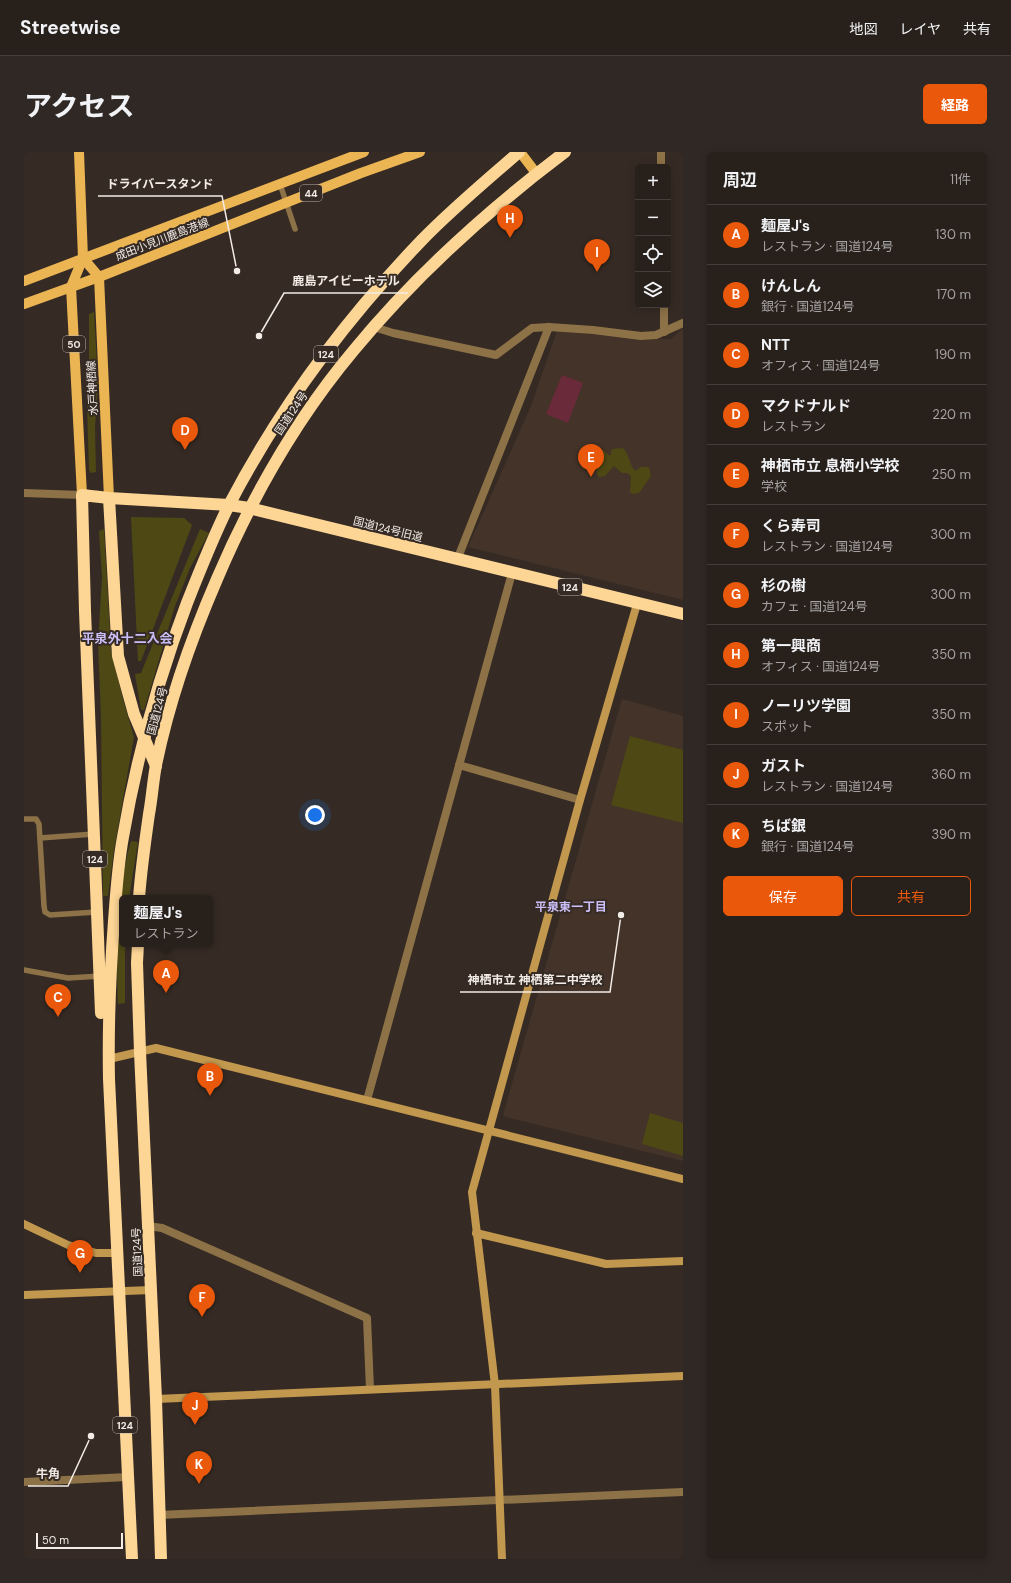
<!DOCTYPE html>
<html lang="ja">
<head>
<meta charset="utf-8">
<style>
	body { margin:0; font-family:"DM Sans","Noto Sans JP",sans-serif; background:#302824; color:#f1f3f6 }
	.controls { position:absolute; right:12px; top:12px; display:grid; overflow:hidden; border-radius:6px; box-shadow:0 2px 10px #0003 }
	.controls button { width:36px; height:36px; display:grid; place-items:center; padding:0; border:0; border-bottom:1px solid #443e3a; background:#28201b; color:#f1f3f6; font:20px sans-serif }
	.scale { position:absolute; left:12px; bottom:10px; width:87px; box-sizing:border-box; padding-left:4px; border:2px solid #f2ebe6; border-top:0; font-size:11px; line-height:14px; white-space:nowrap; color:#f2ebe6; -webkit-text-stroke:3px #362b24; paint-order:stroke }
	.you { position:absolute; left:291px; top:663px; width:14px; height:14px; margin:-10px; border:3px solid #fff; border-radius:50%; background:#1a73e8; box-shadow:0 0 0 6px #1a73e833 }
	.badge { display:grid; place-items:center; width:26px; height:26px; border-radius:50%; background:#ea580c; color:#fff; font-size:13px; font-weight:700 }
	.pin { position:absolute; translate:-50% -33px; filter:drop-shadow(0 1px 2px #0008) }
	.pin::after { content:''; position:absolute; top:21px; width:14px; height:12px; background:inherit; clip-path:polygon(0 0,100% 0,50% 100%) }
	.popup { position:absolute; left:95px; top:743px; width:94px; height:52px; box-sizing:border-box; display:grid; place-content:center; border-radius:6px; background:#28201b; filter:drop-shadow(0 1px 3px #0005); font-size:13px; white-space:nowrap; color:#a5a3a3 }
	.popup b { font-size:15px; color:#f1f3f6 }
	.popup::after { content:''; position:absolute; left:50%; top:100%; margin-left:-8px; border:8px solid transparent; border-top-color:#28201b }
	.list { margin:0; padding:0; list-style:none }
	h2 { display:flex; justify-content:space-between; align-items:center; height:52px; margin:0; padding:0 16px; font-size:17px }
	h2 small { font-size:13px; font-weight:400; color:#a5a3a3 }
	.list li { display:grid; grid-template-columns:26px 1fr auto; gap:12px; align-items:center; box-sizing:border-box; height:60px; padding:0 16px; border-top:1px solid #443e3a }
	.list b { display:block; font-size:15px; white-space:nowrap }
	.list p { margin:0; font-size:13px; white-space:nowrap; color:#a5a3a3 }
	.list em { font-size:13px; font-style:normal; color:#a5a3a3 }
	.actions { display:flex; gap:8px; padding:12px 16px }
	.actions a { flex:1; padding:9px 0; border:1px solid #ea580c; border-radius:6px; text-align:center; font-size:14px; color:#ea580c }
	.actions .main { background:#ea580c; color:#fff }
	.icon { flex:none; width:22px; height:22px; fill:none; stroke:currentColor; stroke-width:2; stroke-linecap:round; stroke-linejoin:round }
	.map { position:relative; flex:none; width:659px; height:1407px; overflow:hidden; border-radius:6px }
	header { display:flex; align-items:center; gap:24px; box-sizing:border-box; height:56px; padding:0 20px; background:#28201b; border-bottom:1px solid #443e3a }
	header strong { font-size:19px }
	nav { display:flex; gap:22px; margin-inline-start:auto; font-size:14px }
	.intro { display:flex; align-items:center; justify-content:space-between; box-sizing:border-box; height:96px; padding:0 24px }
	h1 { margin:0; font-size:28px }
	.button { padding:10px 18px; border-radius:6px; background:#ea580c; color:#fff; font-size:14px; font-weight:700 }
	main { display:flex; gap:24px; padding:0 24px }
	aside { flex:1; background:#28201b; border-radius:6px; box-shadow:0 2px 10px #0003 }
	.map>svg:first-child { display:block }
</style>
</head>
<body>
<header>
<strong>Streetwise</strong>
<nav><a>地図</a><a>レイヤ</a><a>共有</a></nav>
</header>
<div class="intro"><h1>アクセス</h1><a class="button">経路</a></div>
<main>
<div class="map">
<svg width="659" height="1407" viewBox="0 0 659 1407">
	<rect width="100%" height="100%" fill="#362b24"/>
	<g fill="#433328">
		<polygon points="659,176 659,448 444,395 507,254 533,179 618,187 647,187"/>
		<polygon points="598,547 659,564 659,1009 482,965 479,963"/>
	</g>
	<g fill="#4e4815">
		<polygon points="70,160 74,230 71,276 72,320 67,321 65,318 63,253 65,214 65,162"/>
		<path d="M599,296C606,303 604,310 611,319L617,315H625L627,324L615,341L609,342L606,340L607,324L603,321H598L590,314L581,324L575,325C570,318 572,309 574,301L579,298L586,304L588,297Z"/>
		<polygon points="107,365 160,366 168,373 117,509 114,509"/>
		<polygon points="80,377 87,498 100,551 110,585 90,698 84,744 79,744 77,566 74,491 78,425 75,379"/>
		<polygon points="176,377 185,381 166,416 151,454 120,558 117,558 111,522 117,521"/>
		<polygon points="606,584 659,598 659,671 587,653"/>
		<path d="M107,689L114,690L105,746H98V792H101V851L94,852C92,803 93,735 107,689Z"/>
		<polygon points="626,961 659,971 659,1004 618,992"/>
	</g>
	<polygon fill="#6a2a3a" points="538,223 559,231 544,271 522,262"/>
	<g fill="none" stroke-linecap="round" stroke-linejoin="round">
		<g stroke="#8d7247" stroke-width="5.5">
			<polyline points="256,32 271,77"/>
			<polyline points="0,667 12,667 15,672 20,754 21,760 26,763 73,760"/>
			<polyline points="16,686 70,682"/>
			<polyline points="0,818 44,826 77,824"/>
		</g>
		<g stroke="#8d7247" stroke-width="8">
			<polyline points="637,0 637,15"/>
			<polyline points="350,175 369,181 472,203 508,176 525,175 569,178 617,184 632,183 659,171"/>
			<polyline points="640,180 640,153"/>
			<polyline points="0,341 58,343"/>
			<polyline points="433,408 525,175"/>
			<polyline points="435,613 556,648"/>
			<polyline points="343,948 488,421"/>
			<polyline points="124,1074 138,1076 343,1166 346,1237"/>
			<polyline points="0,1330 104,1325"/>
			<polyline points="134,1363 659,1340"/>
		</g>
		<g stroke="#c2984f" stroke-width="8">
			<polyline points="85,907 132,896 659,1027"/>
			<polyline points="0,1072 44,1093 72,1101 93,1101"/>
			<polyline points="452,1081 582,1112 659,1109"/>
			<polyline points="0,1143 127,1138"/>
			<polyline points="132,1247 659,1224"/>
			<polyline points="478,1407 471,1233 448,1040 556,648 613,452"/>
		</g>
		<g stroke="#ecb554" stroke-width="10">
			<polyline points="55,0 59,106 47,135 58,343"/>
			<polyline points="496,0 512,21"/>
			<polyline points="59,106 75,125 85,346"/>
			<polyline points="0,129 340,0"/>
			<polyline points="0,152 75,125 337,21 396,0"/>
		</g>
		<g stroke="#fdd696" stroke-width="12">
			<polyline points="85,346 94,504 110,562 132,614"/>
			<path d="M115,746C117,718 121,690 125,662C128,646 129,629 132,613C145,549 167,487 193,427C228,345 272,267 330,198C391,124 464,58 541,0"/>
			<polyline points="114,792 113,811 116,900 132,1247 137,1407"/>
			<polyline points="77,861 61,459 58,343 85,346 205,353 225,356 659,462"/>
			<path d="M108,1407L85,927C84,874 86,822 90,769C92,741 94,712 99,685C113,604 134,527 163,451C176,418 189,385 205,353C255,257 322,167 397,89C428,57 462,29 495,0"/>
		</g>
	</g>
	<g text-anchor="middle" stroke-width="4" stroke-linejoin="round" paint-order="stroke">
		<g fill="#362b24" stroke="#bab1ac" stroke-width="1">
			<rect x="276" y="33" width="22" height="16" rx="3"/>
			<rect x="39" y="184" width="22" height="16" rx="3"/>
			<rect x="290" y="194" width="24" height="16" rx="3"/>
			<rect x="534" y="427" width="24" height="16" rx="3"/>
			<rect x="59" y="699" width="24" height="16" rx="3"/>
			<rect x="89" y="1265" width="24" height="16" rx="3"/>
		</g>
		<g font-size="10" font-weight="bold" fill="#f2ebe6">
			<text x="287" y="45">44</text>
			<text x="50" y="196">50</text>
			<text x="302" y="206">124</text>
			<text x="546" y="439">124</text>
			<text x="71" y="711">124</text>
			<text x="101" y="1277">124</text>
		</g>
		<g font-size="11" fill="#f2ebe6" stroke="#362b24">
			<text transform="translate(138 87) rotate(-21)" y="4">成田小見川鹿島港線</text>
			<text transform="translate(68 236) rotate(-93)" y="4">水戸神栖線</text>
			<text transform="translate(267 261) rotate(-56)" y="4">国道124号</text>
			<text transform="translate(364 377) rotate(14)" y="4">国道124号旧道</text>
			<text transform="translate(133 559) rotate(-75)" y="4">国道124号</text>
			<text transform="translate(113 1100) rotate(-93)" y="4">国道124号</text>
		</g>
		<g font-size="12" font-weight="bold" fill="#c9bdf6" stroke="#362b24">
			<text x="547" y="759">平泉東一丁目</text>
		</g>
		<g font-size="13" font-weight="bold" fill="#c9bdf6" stroke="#362b24">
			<text x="103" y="491">平泉外十二入会</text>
		</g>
	</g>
	<path fill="none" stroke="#f2ebe6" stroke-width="1.5" d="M213 119L198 44H74M235 184L260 141H384M597 763L586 840H436M67 1284L44 1334H4"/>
	<g fill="#f2ebe6" stroke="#362b24" stroke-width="1.5">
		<circle cx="213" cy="119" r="4"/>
		<circle cx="235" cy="184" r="4"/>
		<circle cx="597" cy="763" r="4"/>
		<circle cx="67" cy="1284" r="4"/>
	</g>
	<g font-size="12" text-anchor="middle" font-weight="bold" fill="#f2ebe6" stroke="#362b24" stroke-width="4" stroke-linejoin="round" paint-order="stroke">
		<text x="136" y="36">ドライバースタンド</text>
		<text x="322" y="133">鹿島アイビーホテル</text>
		<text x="511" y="832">神栖市立 神栖第二中学校</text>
		<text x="24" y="1326">牛角</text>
	</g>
</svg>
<div class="controls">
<button>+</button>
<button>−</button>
<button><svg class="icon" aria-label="locate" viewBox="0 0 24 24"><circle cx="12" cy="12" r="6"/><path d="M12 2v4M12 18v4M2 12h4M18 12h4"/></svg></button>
<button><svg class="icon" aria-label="layers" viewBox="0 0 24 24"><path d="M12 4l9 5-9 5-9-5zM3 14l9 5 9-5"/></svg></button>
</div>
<div class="scale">50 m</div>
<div class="you"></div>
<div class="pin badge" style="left:142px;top:841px">A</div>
<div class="popup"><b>麺屋J's</b>レストラン</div>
<div class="pin badge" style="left:186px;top:944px">B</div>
<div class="pin badge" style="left:34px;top:865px">C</div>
<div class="pin badge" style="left:161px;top:298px">D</div>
<div class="pin badge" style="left:567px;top:325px">E</div>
<div class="pin badge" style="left:178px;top:1165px">F</div>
<div class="pin badge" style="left:56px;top:1121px">G</div>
<div class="pin badge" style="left:486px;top:86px">H</div>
<div class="pin badge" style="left:573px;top:120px">I</div>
<div class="pin badge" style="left:171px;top:1273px">J</div>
<div class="pin badge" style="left:175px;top:1332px">K</div>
</div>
<aside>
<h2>周辺<small>11件</small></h2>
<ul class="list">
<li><span class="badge">A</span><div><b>麺屋J's</b><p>レストラン · 国道124号</p></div><em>130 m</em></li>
<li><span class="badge">B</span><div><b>けんしん</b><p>銀行 · 国道124号</p></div><em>170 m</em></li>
<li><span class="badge">C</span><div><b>NTT</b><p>オフィス · 国道124号</p></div><em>190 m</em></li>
<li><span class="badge">D</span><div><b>マクドナルド</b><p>レストラン</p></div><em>220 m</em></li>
<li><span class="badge">E</span><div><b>神栖市立 息栖小学校</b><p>学校</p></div><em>250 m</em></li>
<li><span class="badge">F</span><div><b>くら寿司</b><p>レストラン · 国道124号</p></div><em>300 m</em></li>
<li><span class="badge">G</span><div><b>杉の樹</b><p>カフェ · 国道124号</p></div><em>300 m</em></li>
<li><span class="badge">H</span><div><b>第一興商</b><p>オフィス · 国道124号</p></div><em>350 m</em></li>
<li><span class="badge">I</span><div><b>ノーリツ学園</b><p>スポット</p></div><em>350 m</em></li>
<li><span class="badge">J</span><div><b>ガスト</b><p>レストラン · 国道124号</p></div><em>360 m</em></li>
<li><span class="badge">K</span><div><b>ちば銀</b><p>銀行 · 国道124号</p></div><em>390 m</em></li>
</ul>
<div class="actions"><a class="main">保存</a><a>共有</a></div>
</aside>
</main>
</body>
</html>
